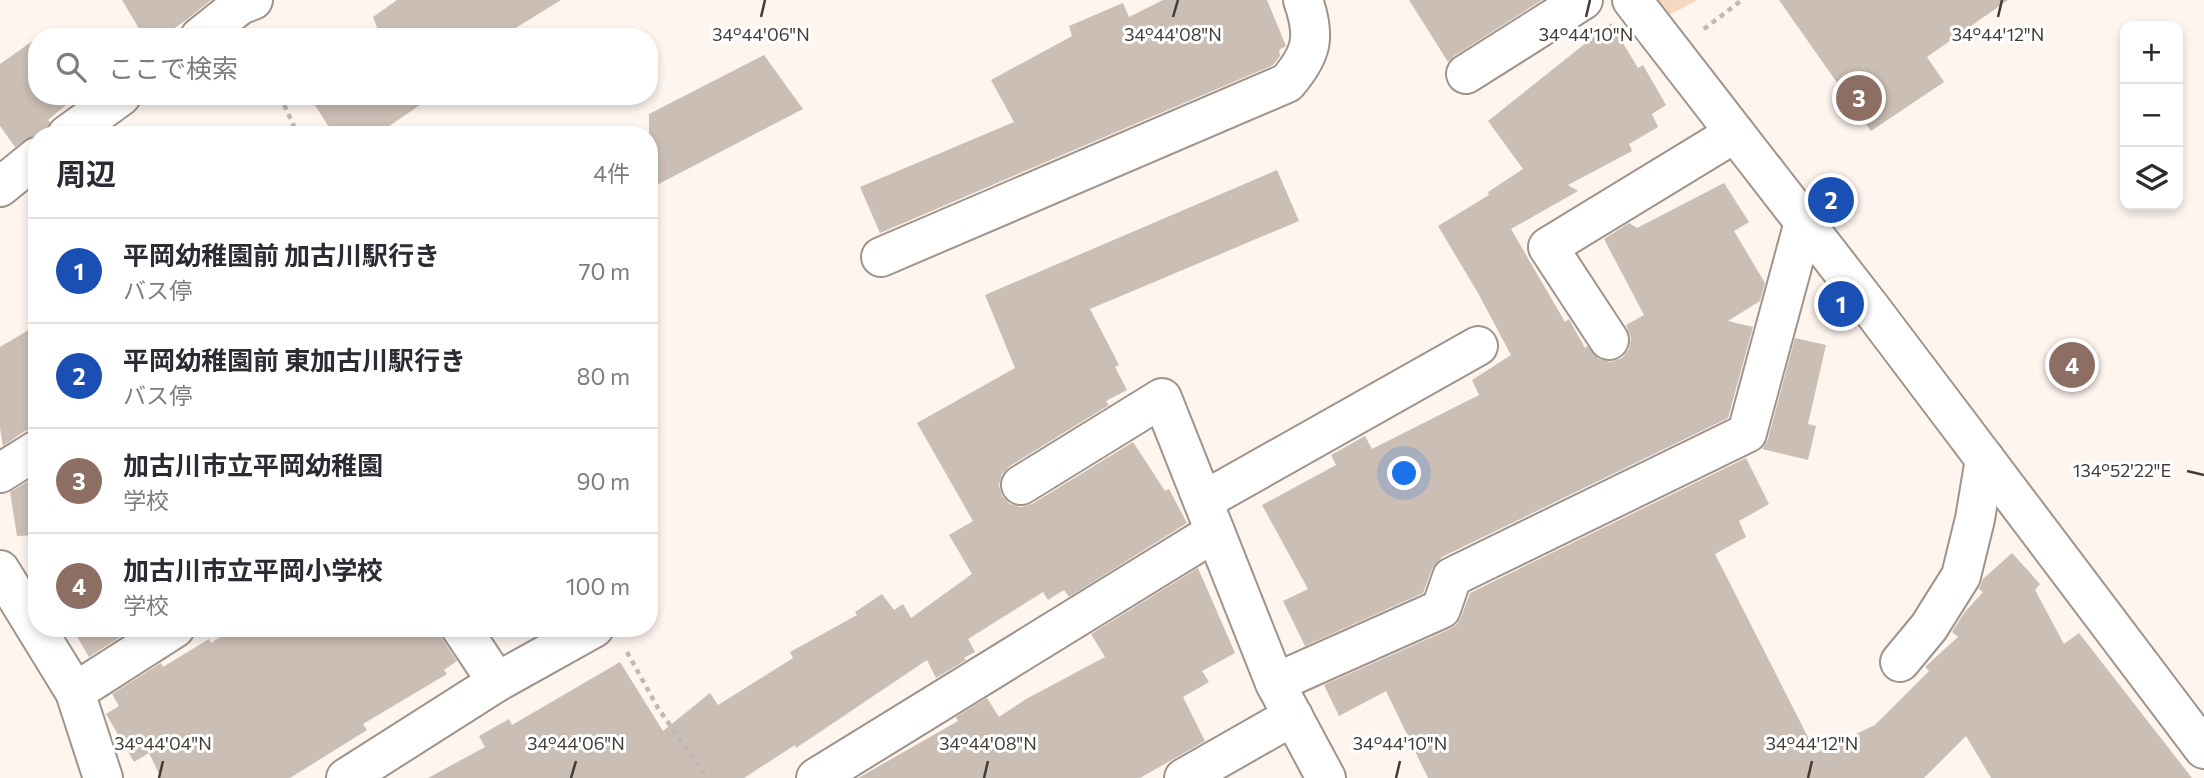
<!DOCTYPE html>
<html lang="ja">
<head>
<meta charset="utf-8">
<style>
	body { margin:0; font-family:Commissioner,"Noto Sans JP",sans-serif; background:#f7f7f7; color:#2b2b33 }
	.controls { position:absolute; right:21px; top:21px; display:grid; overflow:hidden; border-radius:14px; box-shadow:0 4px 10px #0003 }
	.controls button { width:63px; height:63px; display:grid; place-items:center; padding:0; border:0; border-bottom:2px solid #e1e1e2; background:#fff; color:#2b2b33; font:35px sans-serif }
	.you { position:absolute; left:1405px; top:474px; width:24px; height:24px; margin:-18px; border:5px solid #fff; border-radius:50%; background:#1a73e8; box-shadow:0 0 0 10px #1a73e833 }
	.badge { display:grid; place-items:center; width:46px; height:46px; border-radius:50%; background:#408691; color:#fff; font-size:23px; font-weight:700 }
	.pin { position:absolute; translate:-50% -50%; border:4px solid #fff; box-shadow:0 2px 7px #0006 }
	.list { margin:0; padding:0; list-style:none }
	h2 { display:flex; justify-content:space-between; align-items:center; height:91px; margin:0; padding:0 28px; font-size:30px }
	h2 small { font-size:23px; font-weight:400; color:#7c7c81 }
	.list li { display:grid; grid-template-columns:46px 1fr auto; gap:21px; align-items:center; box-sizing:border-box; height:105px; padding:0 28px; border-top:2px solid #e1e1e2 }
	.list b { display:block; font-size:26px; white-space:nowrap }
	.list p { margin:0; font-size:23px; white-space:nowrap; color:#7c7c81 }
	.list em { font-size:23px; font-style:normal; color:#7c7c81 }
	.icon { flex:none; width:38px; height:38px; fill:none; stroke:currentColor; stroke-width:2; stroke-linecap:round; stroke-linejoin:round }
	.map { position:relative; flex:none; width:2204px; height:778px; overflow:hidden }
	.search { position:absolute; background:#fff; box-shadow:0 4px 10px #0003; left:28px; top:28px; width:630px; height:77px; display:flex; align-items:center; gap:18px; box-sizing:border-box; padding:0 24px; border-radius:28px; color:#7c7c81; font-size:26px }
	.panel { position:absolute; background:#fff; box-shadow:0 4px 10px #0003; left:28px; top:126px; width:630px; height:511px; border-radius:28px }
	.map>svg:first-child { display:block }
</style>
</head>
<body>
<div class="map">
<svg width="2204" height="778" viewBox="0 0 2204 778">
	<rect width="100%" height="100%" fill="#fef5ef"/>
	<polygon fill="#f5d8c2" points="1655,0 1698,0 1667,16"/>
	<g fill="#cbbeb4">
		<polygon points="122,0 211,0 185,21 161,37 144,37"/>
		<polygon points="397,0 561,0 501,37 368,37 378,30 373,17"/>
		<polygon points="1163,0 1267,0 1286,46 1279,50 1280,56 1273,65 880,233 860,187 1014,122 991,80 1072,36 1069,26 1123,3 1129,17"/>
		<polygon points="1409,0 1542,0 1454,56 1448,62"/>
		<polygon points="1779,0 2008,0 1927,57 1944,82 1871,131"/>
		<polygon points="1611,23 1638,68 1643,65 1666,105 1652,114 1658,127 1629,144 1632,151 1568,185 1578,191 1511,229 1565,322 1569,319 1585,348 1587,346 1599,359 1611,362 1622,358 1629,349 1631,338 1626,325 1644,315 1604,239 1629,223 1637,228 1724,183 1749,222 1734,231 1765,283 1760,301 1728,321 1753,327 1728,418 1442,557 1432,569 1423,593 1305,646 1283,601 1308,589 1262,505 1336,465 1331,455 1365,436 1372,449 1479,395 1472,380 1511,355 1478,293 1438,226 1489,195 1488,192 1523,169 1488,121"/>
		<polygon points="37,38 37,96 69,96 63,101 66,105 48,120 50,122 46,135 33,136 15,147 0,126 0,64"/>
		<polygon points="764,55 803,109 649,189 649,114"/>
		<polygon points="309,96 433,96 376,135 334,135"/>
		<polygon points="1277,170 1299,221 1090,309 1119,365 1115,367 1127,390 1106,401 1109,405 1010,466 1002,474 999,485 1002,496 1010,504 1021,507 1032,504 1133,442 1165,491 1169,489 1187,523 1069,597 1064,590 1048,600 1043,592 968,639 975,652 964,658 966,660 936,678 927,660 796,748 795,745 744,778 428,778 485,747 479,736 509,719 512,725 620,662 663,731 710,693 718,705 793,658 790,652 857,615 855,612 882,594 894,610 903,604 911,618 972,574 949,535 973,521 917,423 1015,368 985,295"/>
		<polygon points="37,325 37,428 25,431 3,446 0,428 0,347"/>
		<polygon points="1795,338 1826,345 1808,424 1816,426 1808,460 1762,449 1768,439"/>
		<polygon points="1746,458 1769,504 1739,521 1746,537 1715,554 1816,753 1875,725 1929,671 1925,667 1958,637 1952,632 1964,613 1983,592 1979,589 1983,579 2012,553 2040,584 2035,590 2064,644 2079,633 2192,778 1991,778 1966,736 1924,778 1428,778 1386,691 1339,716 1324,685 1450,629 1457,624 1461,617 1470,593"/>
		<polygon points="37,476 37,535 17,536 10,492"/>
		<polygon points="1198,568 1235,653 1202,671 1209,682 1183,697 1205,741 1140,778 858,778 958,721 956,717 987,698 999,717 1026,699 1105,657 1091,634"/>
		<polygon points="72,628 134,628 89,657"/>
		<polygon points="234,628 439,628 443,640 457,661 444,670 447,674 363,724 367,730 290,778 161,778 149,753 134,762 106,714 119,706 112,694 161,663 163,667 209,639 211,643"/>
	</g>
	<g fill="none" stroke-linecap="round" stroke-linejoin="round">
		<g stroke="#a0938a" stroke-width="42">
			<g id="minor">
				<polyline points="1632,0 1870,307 2204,749"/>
				<polyline points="200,37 240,5 253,0"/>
				<polyline points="1466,74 1583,0"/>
				<polyline points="67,135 121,96"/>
				<polyline points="0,187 37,157"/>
				<path d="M881,257L1287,83C1312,54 1316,37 1303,0"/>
				<polyline points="1609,340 1548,247 1735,133"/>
				<polyline points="0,473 37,450"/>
				<polyline points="1021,485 1162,398 1275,683 1326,778"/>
				<polyline points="1203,501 1478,346"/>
				<polyline points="0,570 75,692 103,778"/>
				<polyline points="461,628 497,682"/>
				<polyline points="1900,662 1929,627 1961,576 1975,519 1985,459"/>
				<polyline points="1275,683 1441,609 1452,577 1747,433 1804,222"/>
				<polyline points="75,692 175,628"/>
				<polyline points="346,778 497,682 594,628"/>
				<polyline points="816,778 1215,532"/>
				<polyline points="1184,778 1293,716"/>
			</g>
		</g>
		<g stroke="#c0b8b3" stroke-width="4.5" stroke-dasharray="5 5" stroke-linecap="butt">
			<polyline points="1704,29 1742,0"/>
			<polyline points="280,96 298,135"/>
			<polyline points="627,652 658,708 707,778"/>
		</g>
		<use href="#minor" stroke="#fff" stroke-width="38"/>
	</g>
	<path fill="none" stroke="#413c38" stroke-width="2.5" d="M761,17L765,0M1173,17L1178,0M1586,17L1590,0M1998,17L2002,0M2187,471L2204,475M159,778L163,761M571,778L576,761M984,778L988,761M1396,778L1400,761M1808,778L1812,761"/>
	<g font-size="18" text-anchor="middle" fill="#413c38" stroke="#fff" stroke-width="6" stroke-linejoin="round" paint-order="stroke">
		<text x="761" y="41">34°44'06"N</text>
		<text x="1173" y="41">34°44'08"N</text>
		<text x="1586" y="41">34°44'10"N</text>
		<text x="1998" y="41">34°44'12"N</text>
		<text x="2122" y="477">134°52'22"E</text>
		<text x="163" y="750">34°44'04"N</text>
		<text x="576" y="750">34°44'06"N</text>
		<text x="988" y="750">34°44'08"N</text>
		<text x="1400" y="750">34°44'10"N</text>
		<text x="1812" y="750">34°44'12"N</text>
	</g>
</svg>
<div class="controls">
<button>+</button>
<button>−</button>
<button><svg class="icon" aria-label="layers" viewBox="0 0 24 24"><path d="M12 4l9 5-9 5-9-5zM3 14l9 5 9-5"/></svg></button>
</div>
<div class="you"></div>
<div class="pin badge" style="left:1841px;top:304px;background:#1a4fb4">1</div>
<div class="pin badge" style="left:1831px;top:200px;background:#1a4fb4">2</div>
<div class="pin badge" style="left:1859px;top:98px;background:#8d6e63">3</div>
<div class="pin badge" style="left:2072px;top:365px;background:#8d6e63">4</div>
<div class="search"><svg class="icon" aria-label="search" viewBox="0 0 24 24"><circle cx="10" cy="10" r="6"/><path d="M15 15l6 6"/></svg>ここで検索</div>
<section class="panel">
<h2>周辺<small>4件</small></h2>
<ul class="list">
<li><span class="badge" style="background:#1a4fb4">1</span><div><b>平岡幼稚園前 加古川駅行き</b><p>バス停</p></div><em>70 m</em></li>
<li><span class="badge" style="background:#1a4fb4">2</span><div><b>平岡幼稚園前 東加古川駅行き</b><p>バス停</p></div><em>80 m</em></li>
<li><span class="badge" style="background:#8d6e63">3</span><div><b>加古川市立平岡幼稚園</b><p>学校</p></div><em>90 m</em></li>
<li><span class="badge" style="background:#8d6e63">4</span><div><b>加古川市立平岡小学校</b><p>学校</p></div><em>100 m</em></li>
</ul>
</section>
</div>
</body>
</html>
